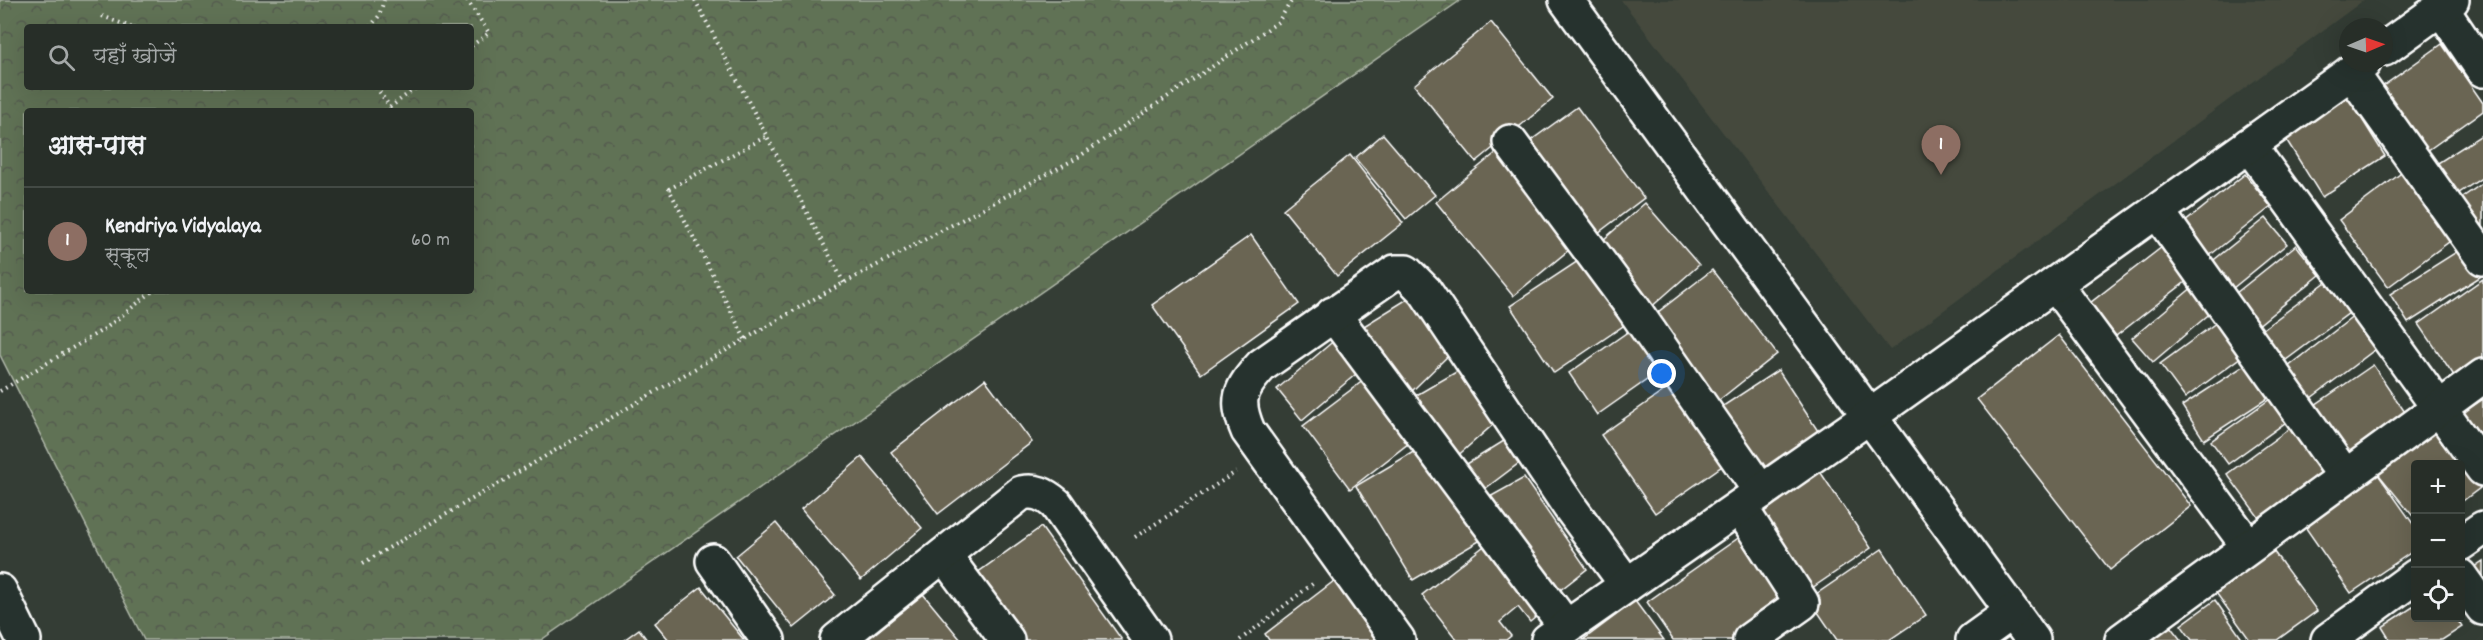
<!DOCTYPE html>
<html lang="hi">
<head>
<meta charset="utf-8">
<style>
	body { margin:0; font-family:Dekko,"Playpen Sans Deva",sans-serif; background:#2f3630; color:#f1f3f6 }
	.controls { position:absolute; right:18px; bottom:18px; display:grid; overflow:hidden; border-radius:6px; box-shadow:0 6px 24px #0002 }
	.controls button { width:54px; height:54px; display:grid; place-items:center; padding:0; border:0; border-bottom:2px solid #434a45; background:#272e28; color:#f1f3f6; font:30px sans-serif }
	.compass { position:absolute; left:2339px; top:18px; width:54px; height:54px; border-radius:50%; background:#272e28; box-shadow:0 6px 24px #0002; rotate:88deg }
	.you { position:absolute; left:1662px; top:374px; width:21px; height:21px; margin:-15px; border:4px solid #fff; border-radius:50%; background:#1a73e8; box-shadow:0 0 0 9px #1a73e833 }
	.badge { display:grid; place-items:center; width:39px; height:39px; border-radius:50%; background:#95b2f1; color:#fff; font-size:20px; font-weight:700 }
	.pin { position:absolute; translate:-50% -50px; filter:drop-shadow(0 2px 3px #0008) }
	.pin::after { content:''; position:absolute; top:32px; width:21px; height:18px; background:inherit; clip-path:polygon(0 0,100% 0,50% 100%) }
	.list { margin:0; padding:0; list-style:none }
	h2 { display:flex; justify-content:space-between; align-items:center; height:78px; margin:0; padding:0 24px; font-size:26px }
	h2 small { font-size:20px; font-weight:400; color:#a4a8a8 }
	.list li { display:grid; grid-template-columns:39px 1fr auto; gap:18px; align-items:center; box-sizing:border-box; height:108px; padding:0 24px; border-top:2px solid #434a45 }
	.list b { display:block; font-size:22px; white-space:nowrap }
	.list p { margin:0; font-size:20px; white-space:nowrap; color:#a4a8a8 }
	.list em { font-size:20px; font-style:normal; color:#a4a8a8 }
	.icon { flex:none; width:33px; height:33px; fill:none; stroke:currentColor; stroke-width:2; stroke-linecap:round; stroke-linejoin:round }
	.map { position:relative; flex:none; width:2483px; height:640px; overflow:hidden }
	.search { position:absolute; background:#272e28; box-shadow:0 6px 24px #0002; left:24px; top:24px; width:450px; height:66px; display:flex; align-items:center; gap:15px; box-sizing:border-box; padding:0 21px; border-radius:6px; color:#a4a8a8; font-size:22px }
	.panel { position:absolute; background:#272e28; box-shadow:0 6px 24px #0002; left:24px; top:108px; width:450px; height:186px; border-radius:6px }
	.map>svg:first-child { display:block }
</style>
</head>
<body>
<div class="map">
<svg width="2483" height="640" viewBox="0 0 2483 640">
	<defs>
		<pattern id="park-crowns" width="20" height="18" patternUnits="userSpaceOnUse" patternTransform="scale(1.5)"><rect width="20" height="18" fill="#607254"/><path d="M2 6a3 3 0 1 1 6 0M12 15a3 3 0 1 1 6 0" fill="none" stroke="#545b4f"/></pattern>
	</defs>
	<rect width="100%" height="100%" fill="#343d35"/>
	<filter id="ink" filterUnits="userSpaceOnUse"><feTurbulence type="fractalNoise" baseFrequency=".0167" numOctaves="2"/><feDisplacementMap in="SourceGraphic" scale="12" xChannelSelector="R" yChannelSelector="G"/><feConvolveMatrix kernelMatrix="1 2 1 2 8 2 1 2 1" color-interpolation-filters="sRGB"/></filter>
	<g filter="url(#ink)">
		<polygon fill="#44493e" points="1621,0 2364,0 1890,350"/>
		<path fill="url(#park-crowns)" stroke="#b0b8aa" stroke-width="1.5" fill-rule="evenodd" d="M0,0H1461L541,640H144L0,355ZM27,27H471V87H27ZM27,111H471V291H27Z"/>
		<g fill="#6b6553" stroke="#fff" stroke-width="1.5">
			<polygon points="1491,22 1553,99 1476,162 1414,85"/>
			<polygon points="2442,44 2483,103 2483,111 2424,153 2379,89"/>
			<polygon points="2342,87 2385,156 2322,197 2279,128"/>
			<polygon points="1577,107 1644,198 1594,236 1526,144"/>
			<polygon points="1383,134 1435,195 1406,219 1355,158"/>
			<polygon points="2483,134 2483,177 2450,199 2430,168"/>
			<polygon points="1498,151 1575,245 1513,296 1436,202"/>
			<polygon points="1350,155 1403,223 1337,276 1283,209"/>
			<polygon points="2408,168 2457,236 2388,287 2339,220"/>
			<polygon points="2245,174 2271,207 2204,260 2179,227"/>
			<polygon points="2483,183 2483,253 2450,206"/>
			<polygon points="1645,203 1699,265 1649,309 1595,247"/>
			<polygon points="2266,218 2287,244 2227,293 2205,267"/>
			<polygon points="1251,235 1299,304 1201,374 1152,305"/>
			<polygon points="2469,244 2483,266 2483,275 2408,323 2390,294"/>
			<polygon points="2296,245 2320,275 2251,331 2226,301"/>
			<polygon points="2162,247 2188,280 2116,336 2090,303"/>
			<polygon points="1581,259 1626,324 1554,373 1510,306"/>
			<polygon points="1712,270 1777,354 1718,401 1653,316"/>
			<polygon points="2483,279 2483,363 2457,380 2419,324"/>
			<polygon points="2200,281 2220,305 2153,362 2132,338"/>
			<polygon points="2326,282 2349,313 2282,363 2259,332"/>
			<polygon points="1409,298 1452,352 1410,393 1359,329"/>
			<polygon points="2354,316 2377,348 2311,398 2288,367"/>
			<polygon points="2224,317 2249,351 2185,398 2160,364"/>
			<polygon points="1639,324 1668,365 1597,415 1569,373"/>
			<polygon points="2059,335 2191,506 2110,570 1977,399"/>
			<polygon points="1337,338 1362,369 1302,420 1277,389"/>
			<polygon points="2259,356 2280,390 2204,440 2182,406"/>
			<polygon points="2373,365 2409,418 2349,460 2312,407"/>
			<polygon points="1463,368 1497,421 1454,459 1408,400"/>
			<polygon points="1778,370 1820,434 1759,475 1717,410"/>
			<polygon points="1372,374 1418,436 1350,489 1303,426"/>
			<polygon points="985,379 1032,442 938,514 891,452"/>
			<polygon points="1678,381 1732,459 1655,513 1601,435"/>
			<polygon points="2280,392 2296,415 2228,464 2211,441"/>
			<polygon points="2483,399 2483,441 2463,412"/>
			<polygon points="2434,424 2480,488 2460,503 2460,464 2416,464 2416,520 2375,470"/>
			<polygon points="2293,426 2325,471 2260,519 2227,474"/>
			<polygon points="1507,439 1523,460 1482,491 1462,467"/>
			<polygon points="1425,445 1486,537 1413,580 1356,486"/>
			<polygon points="862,457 922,528 861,580 801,509"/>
			<polygon points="1815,464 1871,548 1806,592 1750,508"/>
			<polygon points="2375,470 2416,528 2416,549 2351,593 2301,521"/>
			<polygon points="1524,478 1587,569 1550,598 1486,499"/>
			<polygon points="776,523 835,595 794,628 736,556"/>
			<polygon points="1041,527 1122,640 1025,640 977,573"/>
			<polygon points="1744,534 1790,602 1735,640 1673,640 1647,602"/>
			<polygon points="1493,539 1547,608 1530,622 1518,607 1500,622 1511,636 1506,640 1457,640 1422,595"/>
			<polygon points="2271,548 2317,611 2277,640 2250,640 2214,590"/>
			<polygon points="1882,549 1926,615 1889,640 1837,640 1809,599"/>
			<polygon points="2483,561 2483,587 2471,569"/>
			<polygon points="1334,581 1378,640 1269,640 1265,634"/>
			<polygon points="701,587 744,640 669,640 655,623"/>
			<polygon points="923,594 961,640 867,640"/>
			<polygon points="2215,600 2243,640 2192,640 2181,625"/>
			<polygon points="1635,601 1664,640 1583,640"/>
			<polygon points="2416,605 2416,618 2456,618 2462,627 2442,640 2390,640 2382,627"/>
			<polygon points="2166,621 2181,640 2142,640"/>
			<polygon points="639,629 647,640 624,640"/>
		</g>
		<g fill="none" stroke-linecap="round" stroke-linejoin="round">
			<g stroke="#fff" stroke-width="38">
				<g id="minor">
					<polyline points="1566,0 2033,640"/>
					<polyline points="2441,8 2483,70"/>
					<polyline points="2384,49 2452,0"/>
					<polyline points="2351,72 2483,258"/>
					<polyline points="1510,142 1633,308 1761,492"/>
					<polyline points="2249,145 2483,469"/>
					<polyline points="2157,211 2345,476"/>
					<polyline points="2055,284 2248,546"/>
					<polyline points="1333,314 1566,627"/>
					<polyline points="1740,507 1802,603 1750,640"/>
					<polyline points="2460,544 2483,528"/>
					<polyline points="944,555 1007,640"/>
					<polyline points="713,561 768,640"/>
					<polyline points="2460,576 2483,608"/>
					<path d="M837,640L1021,493C1036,490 1044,494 1056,504L1151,640"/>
					<path d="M1398,640L1248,431C1235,400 1239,390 1262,365L1395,272H1406L1425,291L1569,506L1627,585"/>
					<polyline points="1548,640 1870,416 2364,63"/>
					<polyline points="1973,640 2012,612"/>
					<polyline points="2122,640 2483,376"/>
					<polyline points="2328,640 2416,576"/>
				</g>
			</g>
			<g stroke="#fff" stroke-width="38">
				<polyline id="secondary" points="0,591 24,640"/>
			</g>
			<g stroke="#fff" stroke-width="4" stroke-dasharray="1.5 4.5" stroke-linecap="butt">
				<polyline points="467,0 489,33 471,46"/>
				<polyline points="695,0 844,283"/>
				<polyline points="102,16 131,27"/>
				<polyline points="370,27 379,16 384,0"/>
				<polyline points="376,87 390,107"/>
				<polyline points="385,111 417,87"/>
				<polyline points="745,339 669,189 767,136"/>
				<polyline points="0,391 106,328 153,291"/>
				<polyline points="1135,537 1236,472"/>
				<polyline points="363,563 812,300 1077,158 1278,22 1292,0"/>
				<polyline points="1240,640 1315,582"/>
			</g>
			<use href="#minor" stroke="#26332d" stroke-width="33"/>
			<use href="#secondary" stroke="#26332d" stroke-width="33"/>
		</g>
	</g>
</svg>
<div class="controls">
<button>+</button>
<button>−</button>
<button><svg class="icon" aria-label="locate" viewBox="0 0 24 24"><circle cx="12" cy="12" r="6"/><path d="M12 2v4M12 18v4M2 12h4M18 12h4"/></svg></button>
</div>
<svg class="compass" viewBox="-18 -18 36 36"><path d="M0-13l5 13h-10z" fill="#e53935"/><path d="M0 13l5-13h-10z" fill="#a4a8a8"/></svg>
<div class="you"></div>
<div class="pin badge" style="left:1941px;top:175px;background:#8d6e63">1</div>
<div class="search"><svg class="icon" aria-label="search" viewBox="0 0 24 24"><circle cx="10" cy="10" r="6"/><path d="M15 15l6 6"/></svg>यहाँ खोजें</div>
<section class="panel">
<h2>आस-पास<small></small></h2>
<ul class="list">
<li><span class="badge" style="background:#8d6e63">1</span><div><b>Kendriya Vidyalaya</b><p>स्कूल</p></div><em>60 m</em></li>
</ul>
</section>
</div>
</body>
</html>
